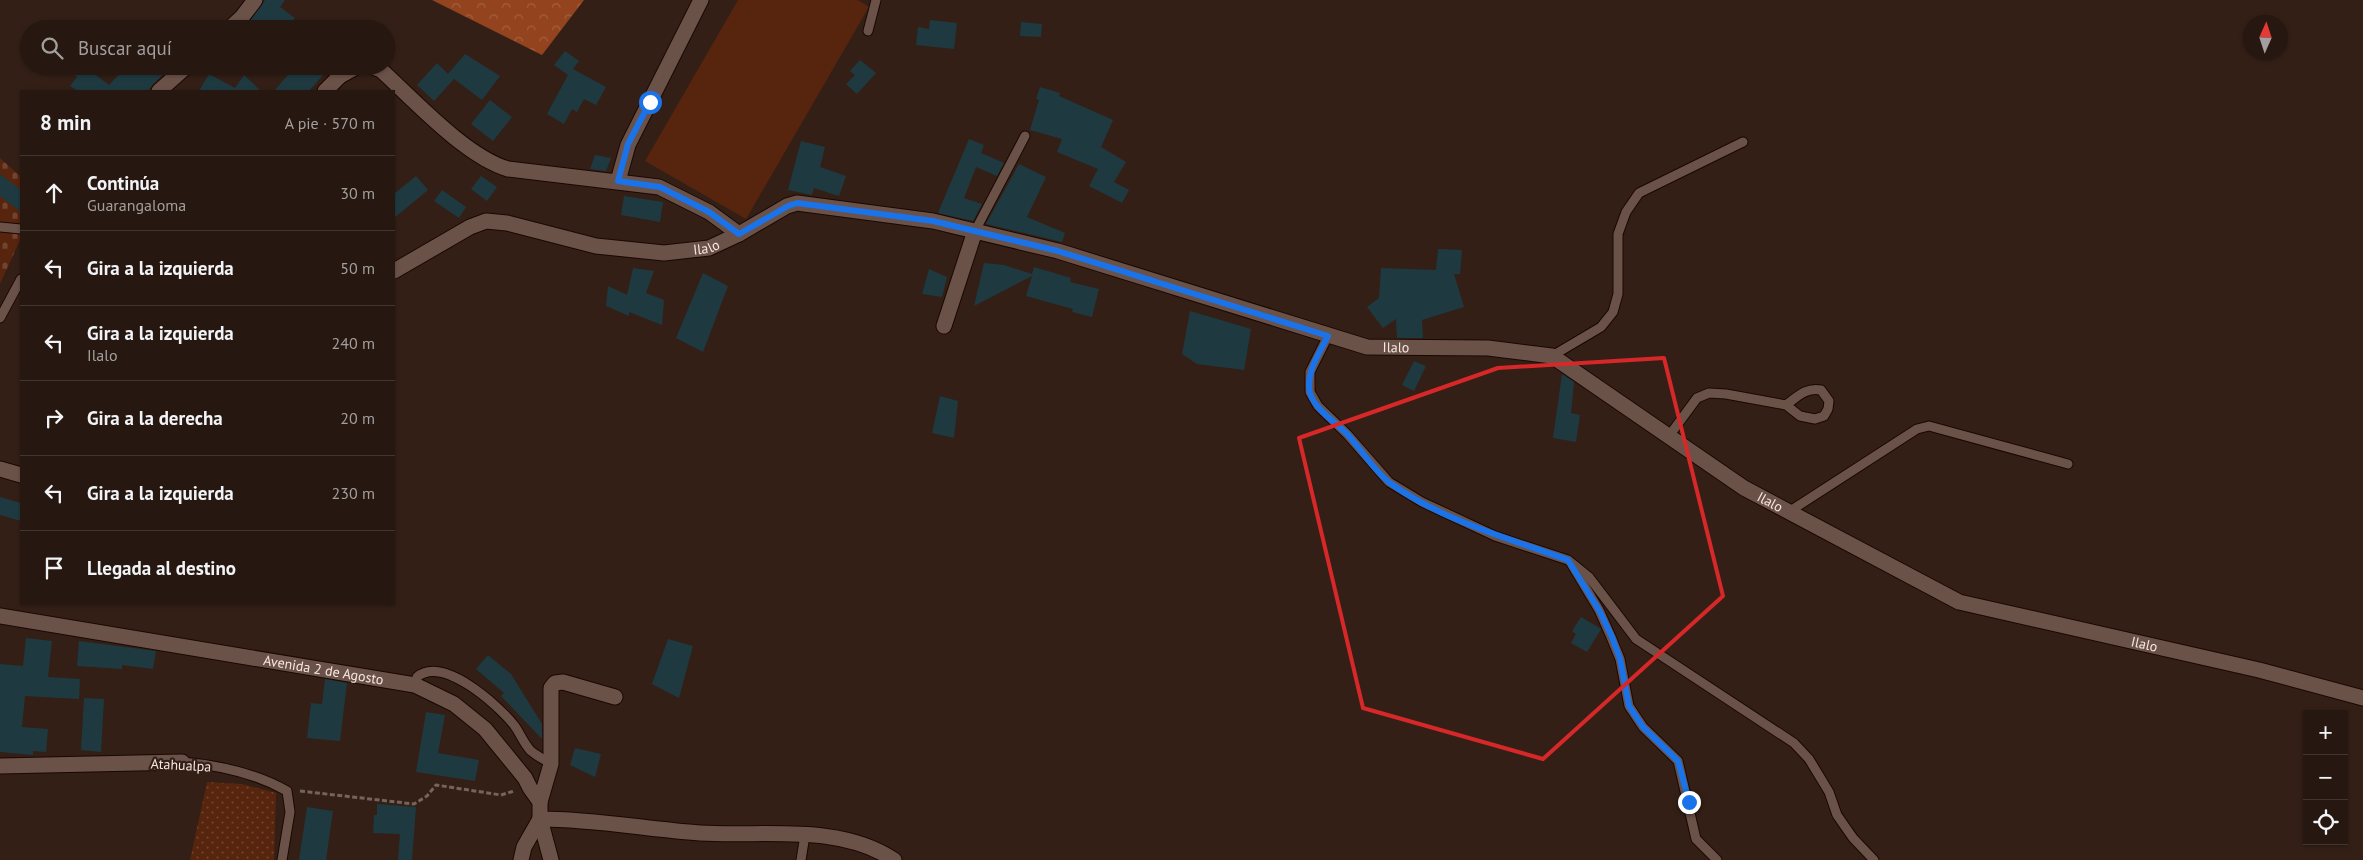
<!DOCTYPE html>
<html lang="es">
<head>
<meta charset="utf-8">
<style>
	body { margin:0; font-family:"PT Sans",sans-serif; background:#32241e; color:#f1f3f6 }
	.controls { position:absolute; right:15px; bottom:15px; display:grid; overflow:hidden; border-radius:0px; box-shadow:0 1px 4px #0004 }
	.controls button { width:45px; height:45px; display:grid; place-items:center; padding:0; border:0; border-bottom:1px solid #423630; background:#261710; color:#f1f3f6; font:25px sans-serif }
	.compass { position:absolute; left:2243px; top:15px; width:45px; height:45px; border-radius:50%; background:#261710; box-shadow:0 1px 4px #0004; rotate:3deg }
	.stop { position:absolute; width:15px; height:15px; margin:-11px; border:4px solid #1a73e8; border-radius:50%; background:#fff }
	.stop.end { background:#1a73e8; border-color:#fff; box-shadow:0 1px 5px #0008 }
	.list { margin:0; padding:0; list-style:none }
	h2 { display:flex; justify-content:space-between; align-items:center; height:65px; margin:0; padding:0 20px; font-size:21px }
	h2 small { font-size:16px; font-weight:400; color:#a49f9f }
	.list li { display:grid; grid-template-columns:32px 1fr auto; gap:15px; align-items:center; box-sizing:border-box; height:75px; padding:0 20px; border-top:1px solid #423630 }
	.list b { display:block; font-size:19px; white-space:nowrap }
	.list p { margin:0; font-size:16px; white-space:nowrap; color:#a49f9f }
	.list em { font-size:16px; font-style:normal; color:#a49f9f }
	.icon { flex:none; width:28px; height:28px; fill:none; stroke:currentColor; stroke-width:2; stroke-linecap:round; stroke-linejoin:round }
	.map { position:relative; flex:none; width:2363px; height:860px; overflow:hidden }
	.search { position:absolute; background:#261710; box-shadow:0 1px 4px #0004; left:20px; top:20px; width:375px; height:55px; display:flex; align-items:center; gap:12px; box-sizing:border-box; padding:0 18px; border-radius:28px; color:#a49f9f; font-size:19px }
	.panel { position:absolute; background:#261710; box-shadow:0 1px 4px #0004; left:20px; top:90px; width:375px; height:515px; border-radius:0px }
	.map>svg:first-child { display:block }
</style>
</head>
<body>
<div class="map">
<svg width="2363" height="860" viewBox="0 0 2363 860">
	<defs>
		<pattern id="grass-dots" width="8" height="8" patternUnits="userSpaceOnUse" patternTransform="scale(1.25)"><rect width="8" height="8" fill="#57240d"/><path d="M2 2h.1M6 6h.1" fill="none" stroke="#704430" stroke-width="1.8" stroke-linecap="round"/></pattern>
		<pattern id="forest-crowns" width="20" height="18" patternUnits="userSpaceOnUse" patternTransform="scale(1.25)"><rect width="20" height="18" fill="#93441f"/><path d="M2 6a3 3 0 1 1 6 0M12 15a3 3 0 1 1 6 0" fill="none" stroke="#a35f3f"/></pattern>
		<pattern id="cemetery-stones" width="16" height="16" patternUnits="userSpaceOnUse" patternTransform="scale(1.25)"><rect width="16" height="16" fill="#57240d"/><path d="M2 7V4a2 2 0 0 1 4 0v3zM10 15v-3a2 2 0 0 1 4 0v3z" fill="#704430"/></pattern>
	</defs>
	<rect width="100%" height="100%" fill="#331f16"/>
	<polygon fill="url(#grass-dots)" points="207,782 242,784 276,793 274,860 190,860"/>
	<polygon fill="url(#forest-crowns)" points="432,0 584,0 542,55"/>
	<polygon fill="url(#cemetery-stones)" points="0,158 21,177 21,238 0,284"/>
	<polygon fill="#57240d" points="738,0 858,0 869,7 746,219 645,161"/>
	<g fill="#1e3a40">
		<polygon points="285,0 280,7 295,18 287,29 243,29 265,0"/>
		<polygon points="930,20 957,23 954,49 916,45 918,27 929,29"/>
		<polygon points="1021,22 1042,24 1041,37 1020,36"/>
		<polygon points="565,51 579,61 573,69 606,87 596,105 584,99 577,112 572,109 564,124 547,114 568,75 554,65"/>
		<polygon points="465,54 500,76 482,100 454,79 434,101 417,85 437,63 448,74"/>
		<polygon points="860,60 876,73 857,94 846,84 855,75 850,71"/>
		<polygon points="64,66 84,66 109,85 127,66 172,66 153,84 148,91 78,91 70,86 77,77"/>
		<polygon points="276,66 331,66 309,91 274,91 288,75"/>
		<polygon points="209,74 235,88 244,75 261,91 199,91"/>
		<polygon points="1040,87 1060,93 1059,96 1113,120 1101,147 1126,162 1114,182 1129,190 1122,203 1089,186 1098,169 1057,152 1062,139 1030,130 1039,100 1036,99"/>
		<polygon points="490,100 512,117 493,141 471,124"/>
		<polygon points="969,139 984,145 981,153 1004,163 997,176 976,167 964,198 982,204 973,221 938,213"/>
		<polygon points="801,141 825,147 820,167 846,176 839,196 814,188 812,195 788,190"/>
		<polygon points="595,155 611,158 606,171 590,169"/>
		<polygon points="1019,164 1046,177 1027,217 1065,233 1062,242 986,224"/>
		<polygon points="0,174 21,190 21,212 0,196"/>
		<polygon points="416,176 428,190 394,218 394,194"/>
		<polygon points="481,176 497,187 487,201 471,189"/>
		<polygon points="442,190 466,207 459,218 434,201"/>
		<polygon points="624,196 663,202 660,222 621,215"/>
		<polygon points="1438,249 1462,250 1460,274 1454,274 1464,307 1422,320 1423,338 1397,338 1396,319 1383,328 1367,307 1379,298 1381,268 1436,270"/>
		<polygon points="984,263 1004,265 1032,274 1034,267 1071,278 1070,282 1099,289 1092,317 1072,312 1073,309 1026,296 1032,276 974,306"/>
		<polygon points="633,268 654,271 646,293 664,300 662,325 629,312 629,316 606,306 608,286 627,295"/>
		<polygon points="929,269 947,277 942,297 922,294"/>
		<polygon points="703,273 728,286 703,352 676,338"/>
		<polygon points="1190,311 1251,329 1244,370 1197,364 1182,354"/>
		<polygon points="1414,361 1426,366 1414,391 1402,385"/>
		<polygon points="1562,374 1574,382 1571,413 1580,415 1576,442 1553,438"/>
		<polygon points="940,396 958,401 954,438 932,433"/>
		<polygon points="0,497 21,503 21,521 0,515"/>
		<polygon points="1581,617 1601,629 1587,652 1571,643 1576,634 1572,631"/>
		<polygon points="26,638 52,641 48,677 80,679 79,699 25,696 22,727 48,729 46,752 33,751 33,755 0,752 0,664 23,666"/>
		<polygon points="668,639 693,646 679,698 652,684"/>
		<polygon points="79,641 156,651 153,669 122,665 122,669 77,666"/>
		<polygon points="488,655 511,674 542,724 542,739 501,696 504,693 476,669"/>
		<polygon points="325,679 347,683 340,741 307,738 311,703 322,704"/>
		<polygon points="84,698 104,699 101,752 81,750"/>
		<polygon points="426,712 445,715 438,753 479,760 475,781 416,772"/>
		<polygon points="575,748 601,754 595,777 570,765"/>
		<polygon points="377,804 416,807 412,860 398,860 400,834 373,833 374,815 377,815"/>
		<polygon points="307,807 333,811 326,860 299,860"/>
	</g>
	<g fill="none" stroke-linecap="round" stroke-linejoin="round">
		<g stroke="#1a0803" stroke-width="11">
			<g id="service">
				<polyline points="868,31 876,0"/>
				<polyline points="0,227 21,229"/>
				<polyline points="975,231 1025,136"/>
				<polyline points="0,318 21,279"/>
				<polyline points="1328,336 1310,372 1310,392 1318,406 1347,434 1389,482 1422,502 1495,536 1568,560 1589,577 1636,639 1794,743 1809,759 1829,792 1837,815 1853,838 1874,860"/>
				<polyline points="1552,356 1601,327 1613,312 1618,294 1618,234 1626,212 1639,193 1743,142"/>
				<path d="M1669,436L1697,398L1709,393L1726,394L1786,405L1800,416L1815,419L1824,416L1828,409L1829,401L1821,390C1806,387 1797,397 1786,405"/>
				<polyline points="1787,513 1917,429 1929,426 2068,464"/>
				<polyline points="1572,565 1599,610 1611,637 1620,659 1629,706 1643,727 1678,761 1696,839 1717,860"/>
				<path d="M415,685L417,677C443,655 498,705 514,725C520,733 524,744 531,751C537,756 545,760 551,764"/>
				<path d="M182,762C217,765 255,773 287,791L290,812L282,860"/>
				<polyline points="801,860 805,835"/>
			</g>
		</g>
		<g stroke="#1a0803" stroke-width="17">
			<g id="minor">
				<polyline points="229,29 242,17 255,0"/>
				<path d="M371,66L381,70C414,100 466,157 508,169L659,187L709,212L739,234"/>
				<polyline points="159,91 187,66"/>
				<polyline points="325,91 340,76 358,66"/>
				<polyline points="618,181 628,145 701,0"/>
				<path id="s1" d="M394,271L470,227L486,221L507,223L596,246L664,253L709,248L739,234L787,206L797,203L933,221L1058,251L1367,347L1488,348L1552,356L1744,488L1959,602L2259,670L2363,698"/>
				<polyline points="944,326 975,231"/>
				<polyline points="0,469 21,475"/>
				<polyline points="0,766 182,762"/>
				<polyline points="540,802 551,764 551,688 555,683 563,682 615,697"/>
				<path d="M521,860L524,847L540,819C594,819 646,829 700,833C763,837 839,823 894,860"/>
			</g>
		</g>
		<g stroke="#1a0803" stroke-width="17">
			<g id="secondary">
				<path id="s2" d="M0,616L415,685L454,704L485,729L525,778L530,788L540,802V819L551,860"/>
			</g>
		</g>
		<polyline stroke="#76635b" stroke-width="3" stroke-dasharray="5 2.5" stroke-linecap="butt" points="300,791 414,804 427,796 436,785 501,795 514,791"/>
		<use href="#service" stroke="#6b5249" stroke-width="9"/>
		<use href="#minor" stroke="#6b5249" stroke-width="15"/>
		<use href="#secondary" stroke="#6b5249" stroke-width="15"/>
	</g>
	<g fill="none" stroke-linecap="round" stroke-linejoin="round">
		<path stroke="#1a73e8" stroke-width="6" d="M650,102L628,144L618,181L660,187L709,212L739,234L788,206L797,203L933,221L1058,251L1328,336C1320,352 1305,373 1310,393C1315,410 1336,422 1348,435C1361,449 1375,472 1390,483C1441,520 1510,539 1568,560L1599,610L1612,637L1620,659L1629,706L1643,727L1678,761L1689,802"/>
	</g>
	<path fill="none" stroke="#d62828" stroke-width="4" stroke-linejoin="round" d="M1664,358L1723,596L1543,759L1363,708L1299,438L1498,368Z"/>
	<g text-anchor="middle" stroke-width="4.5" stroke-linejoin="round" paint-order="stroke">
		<g font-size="14" fill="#f5e6e0" stroke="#331f16">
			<text dy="5" stroke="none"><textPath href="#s1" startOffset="329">Ilalo</textPath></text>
			<text dy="5" stroke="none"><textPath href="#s1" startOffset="1049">Ilalo</textPath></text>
			<text dy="5" stroke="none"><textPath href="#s1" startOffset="1468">Ilalo</textPath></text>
			<text dy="5" stroke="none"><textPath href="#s1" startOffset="1872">Ilalo</textPath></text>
			<text dy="5" stroke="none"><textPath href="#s2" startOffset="328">Avenida 2 de Agosto</textPath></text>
			<text transform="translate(181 765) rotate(3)" y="5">Atahualpa</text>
		</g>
	</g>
</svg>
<div class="controls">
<button>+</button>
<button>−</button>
<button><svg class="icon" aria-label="locate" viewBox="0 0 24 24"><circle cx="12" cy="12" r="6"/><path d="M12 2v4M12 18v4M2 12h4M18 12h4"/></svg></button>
</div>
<svg class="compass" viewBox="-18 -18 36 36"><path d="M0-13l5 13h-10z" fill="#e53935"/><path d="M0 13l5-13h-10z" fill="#a49f9f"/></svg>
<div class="stop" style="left:650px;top:102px"></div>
<div class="stop end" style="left:1689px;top:802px"></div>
<div class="search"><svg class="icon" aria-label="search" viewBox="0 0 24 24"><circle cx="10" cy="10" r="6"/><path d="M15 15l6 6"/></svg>Buscar aquí</div>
<section class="panel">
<h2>8 min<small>A pie · 570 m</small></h2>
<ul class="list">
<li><svg class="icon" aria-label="ahead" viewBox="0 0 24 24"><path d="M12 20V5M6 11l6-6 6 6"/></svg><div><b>Continúa</b><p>Guarangaloma</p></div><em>30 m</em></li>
<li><svg class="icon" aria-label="left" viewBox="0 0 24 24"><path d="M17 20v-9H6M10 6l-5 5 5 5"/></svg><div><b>Gira a la izquierda</b></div><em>50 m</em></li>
<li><svg class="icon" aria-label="left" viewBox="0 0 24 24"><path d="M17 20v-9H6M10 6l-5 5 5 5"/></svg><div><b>Gira a la izquierda</b><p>Ilalo</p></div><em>240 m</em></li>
<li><svg class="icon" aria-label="right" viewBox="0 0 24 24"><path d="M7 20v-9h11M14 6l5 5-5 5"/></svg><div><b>Gira a la derecha</b></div><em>20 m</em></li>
<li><svg class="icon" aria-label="left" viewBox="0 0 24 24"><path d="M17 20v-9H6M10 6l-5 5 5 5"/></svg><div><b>Gira a la izquierda</b></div><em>230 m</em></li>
<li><svg class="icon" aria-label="arrive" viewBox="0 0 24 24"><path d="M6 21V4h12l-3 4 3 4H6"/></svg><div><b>Llegada al destino</b></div></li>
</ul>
</section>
</div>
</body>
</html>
